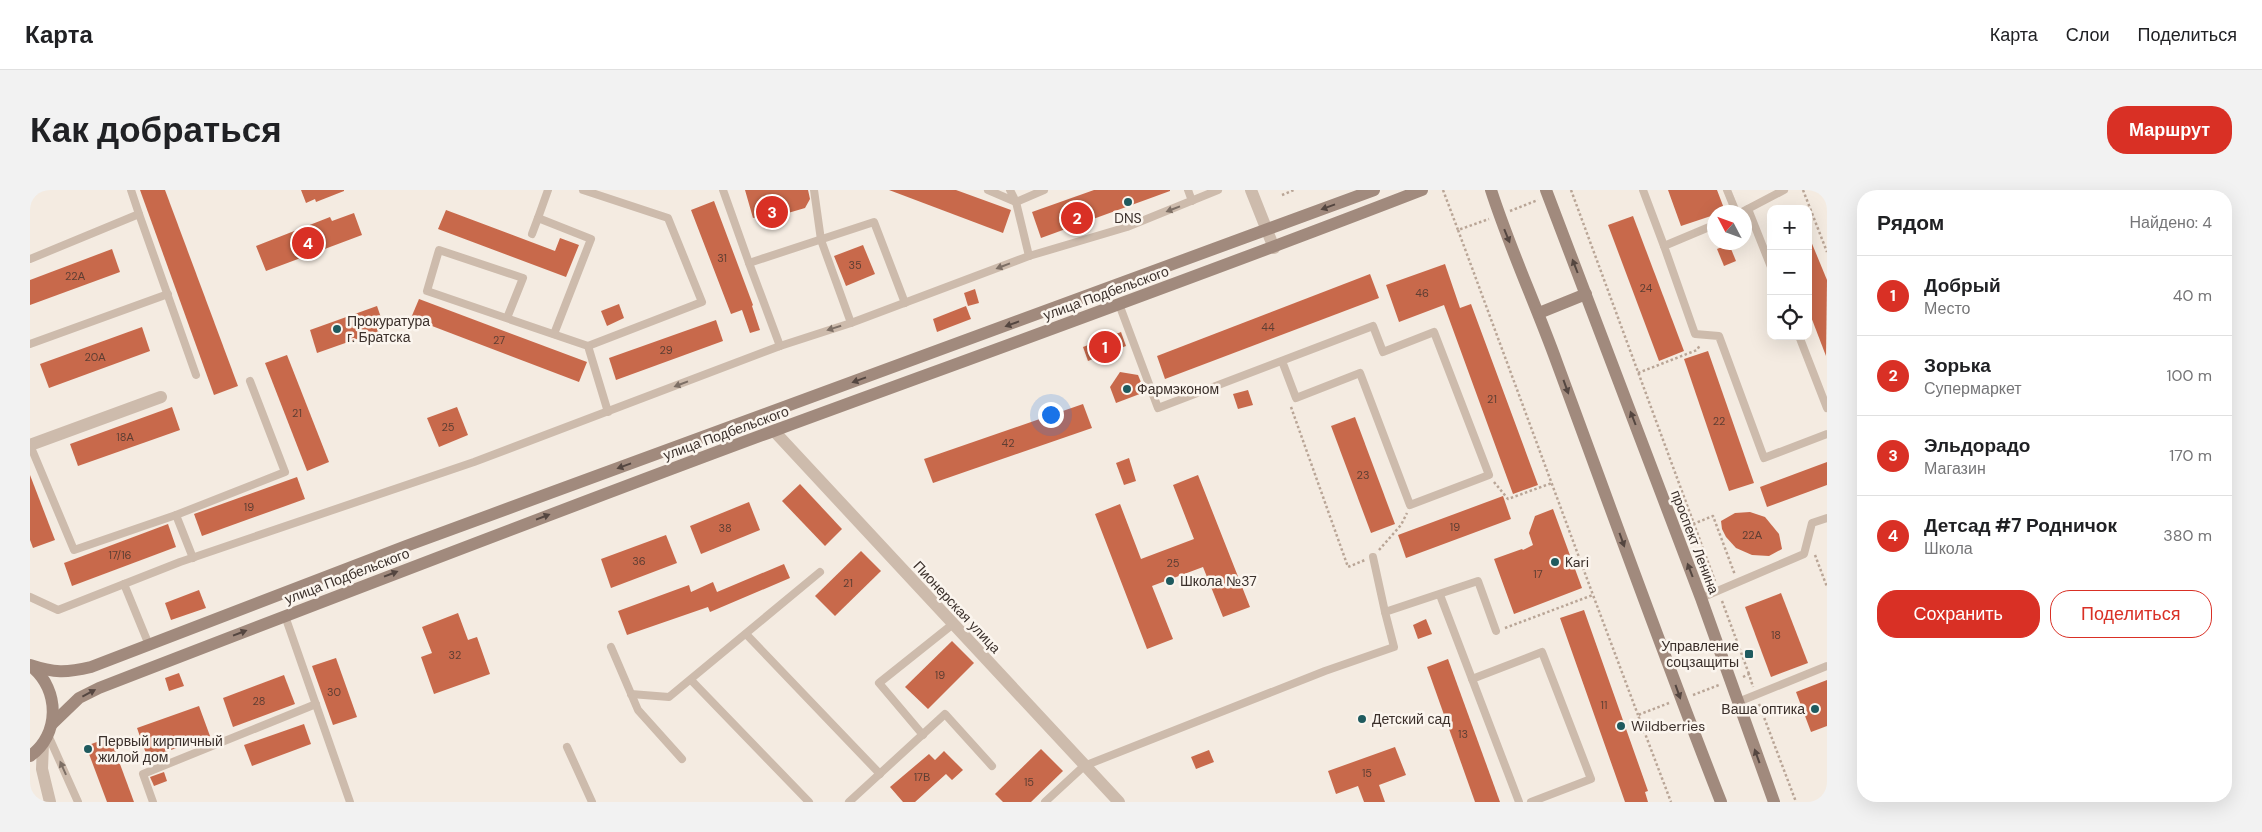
<!DOCTYPE html>
<html lang="ru">
<head>
<meta charset="utf-8">
<style>
	body { margin:0; font-family:"DM Sans",sans-serif; background:#f2f2f2; color:#202124 }
	.controls { position:absolute; right:15px; top:15px; display:grid; overflow:hidden; border-radius:10px; box-shadow:0 5px 20px #0002 }
	.controls button { width:45px; height:45px; display:grid; place-items:center; padding:0; border:0; border-bottom:1px solid #e0e0e0; background:#fff; color:#202124; font:25px sans-serif }
	.compass { position:absolute; left:1677px; top:15px; width:45px; height:45px; border-radius:50%; background:#fff; box-shadow:0 5px 20px #0002; rotate:311deg }
	.you { position:absolute; left:1020px; top:224px; width:18px; height:18px; margin:-12px; border:4px solid #fff; border-radius:50%; background:#1a73e8; box-shadow:0 0 0 8px #1a73e833 }
	.badge { display:grid; place-items:center; width:32px; height:32px; border-radius:50%; background:#d93025; color:#fff; font-size:16px; font-weight:700 }
	.pin { position:absolute; translate:-50% -50%; border:2px solid #fff; box-shadow:0 1px 5px #0006 }
	.list { margin:0; padding:0; list-style:none }
	h2 { display:flex; justify-content:space-between; align-items:center; height:65px; margin:0; padding:0 20px; font-size:21px }
	h2 small { font-size:16px; font-weight:400; color:#757577 }
	.list li { display:grid; grid-template-columns:32px 1fr auto; gap:15px; align-items:center; box-sizing:border-box; height:80px; padding:0 20px; border-top:1px solid #e0e0e0 }
	.list b { display:block; font-size:19px; white-space:nowrap }
	.list p { margin:0; font-size:16px; white-space:nowrap; color:#757577 }
	.list em { font-size:16px; font-style:normal; color:#757577 }
	.actions { display:flex; gap:10px; padding:15px 20px }
	.actions a { flex:1; padding:11px 0; border:1px solid #d93025; border-radius:20px; text-align:center; font-size:18px; color:#d93025 }
	.actions .main { background:#d93025; color:#fff }
	.icon { flex:none; width:28px; height:28px; fill:none; stroke:currentColor; stroke-width:2; stroke-linecap:round; stroke-linejoin:round }
	.map { position:relative; flex:none; width:1797px; height:612px; overflow:hidden; border-radius:20px }
	header { display:flex; align-items:center; gap:30px; box-sizing:border-box; height:70px; padding:0 25px; background:#fff; border-bottom:1px solid #e0e0e0 }
	header strong { font-size:24px }
	nav { display:flex; gap:28px; margin-inline-start:auto; font-size:18px }
	.intro { display:flex; align-items:center; justify-content:space-between; box-sizing:border-box; height:120px; padding:0 30px }
	h1 { margin:0; font-size:35px }
	.button { padding:12px 22px; border-radius:20px; background:#d93025; color:#fff; font-size:18px; font-weight:700 }
	main { display:flex; gap:30px; padding:0 30px }
	aside { flex:1; background:#fff; border-radius:20px; box-shadow:0 5px 20px #0002 }
	.map>svg:first-child { display:block }
</style>
</head>
<body>
<header>
<strong>Карта</strong>
<nav><a>Карта</a><a>Слои</a><a>Поделиться</a></nav>
</header>
<div class="intro"><h1>Как добраться</h1><a class="button">Маршрут</a></div>
<main>
<div class="map">
<svg width="1797" height="612" viewBox="0 0 1797 612">
	<rect width="100%" height="100%" fill="#f4ebe1"/>
	<g fill="#c8694b">
		<polygon points="110,0 135,0 208,196 184,205"/>
		<polygon points="271,0 314,0 314,1 286,12 285,9 276,13"/>
		<polygon points="715,0 778,0 780,9 775,18 741,28 745,22 723,28"/>
		<polygon points="859,0 926,0 981,20 973,43"/>
		<polygon points="1064,0 1140,0 1140,1 1011,48 1002,22"/>
		<polygon points="1638,0 1687,0 1695,21 1684,22 1684,25 1651,36"/>
		<polygon points="684,11 723,115 722,116 730,140 720,143 712,120 701,124 661,20"/>
		<polygon points="416,20 525,61 530,48 549,55 536,87 408,39"/>
		<polygon points="324,23 332,45 236,81 226,56 300,27 302,31"/>
		<polygon points="1603,26 1654,161 1629,171 1578,35"/>
		<polygon points="1778,44 1797,90 1796,166 1778,119"/>
		<polygon points="1699,54 1706,71 1694,76 1687,59"/>
		<polygon points="833,55 845,84 816,96 804,66"/>
		<polygon points="82,59 90,82 0,115 0,90"/>
		<polygon points="1415,74 1430,118 1441,114 1508,295 1483,304 1414,115 1369,132 1356,95"/>
		<polygon points="1340,84 1349,108 1135,189 1127,166"/>
		<polygon points="945,99 949,113 938,116 934,103"/>
		<polygon points="389,109 557,172 549,192 381,128"/>
		<polygon points="589,114 594,128 577,136 571,121"/>
		<polygon points="347,116 355,139 287,163 280,140"/>
		<polygon points="936,116 941,129 907,142 903,129"/>
		<polygon points="686,130 693,151 586,190 579,168"/>
		<polygon points="112,137 120,161 19,198 10,174"/>
		<polygon points="1091,142 1096,156 1058,171 1053,157"/>
		<polygon points="1678,161 1724,293 1699,301 1654,169"/>
		<polygon points="257,165 299,272 277,281 235,173"/>
		<polygon points="1090,182 1108,185 1115,202 1086,213 1080,197"/>
		<polygon points="1218,200 1223,215 1208,219 1203,204"/>
		<polygon points="1053,214 1062,238 903,293 894,269"/>
		<polygon points="142,217 150,240 48,276 40,254"/>
		<polygon points="427,217 438,245 409,257 397,228"/>
		<polygon points="1325,227 1365,334 1341,343 1301,236"/>
		<polygon points="1099,268 1106,291 1094,295 1086,273"/>
		<polygon points="1797,272 1797,295 1737,317 1730,297"/>
		<polygon points="0,285 25,350 3,358 0,350"/>
		<polygon points="1168,285 1220,417 1193,427 1173,377 1122,396 1143,449 1117,459 1065,324 1090,314 1111,369 1164,349 1143,295"/>
		<polygon points="267,287 275,309 172,346 164,324"/>
		<polygon points="770,294 812,339 795,356 752,311"/>
		<polygon points="1473,306 1481,329 1376,368 1368,345"/>
		<polygon points="719,312 730,340 671,364 660,336"/>
		<polygon points="1523,319 1552,398 1484,424 1464,369 1492,359 1493,360 1503,355 1499,343 1505,326"/>
		<polygon points="1720,322 1735,327 1749,344 1752,359 1739,366 1722,365 1706,358 1696,347 1692,339 1691,331 1705,323"/>
		<polygon points="138,334 146,357 42,396 34,373"/>
		<polygon points="636,345 647,373 581,398 571,369"/>
		<polygon points="831,361 851,381 805,426 785,406"/>
		<polygon points="754,374 760,388 680,422 678,417 597,445 588,421 659,395 661,402 683,392 687,402"/>
		<polygon points="169,400 176,418 141,430 135,413"/>
		<polygon points="1751,403 1778,473 1741,487 1715,417"/>
		<polygon points="1554,420 1618,601 1615,602 1618,612 1595,612 1530,428"/>
		<polygon points="428,423 438,450 447,447 460,484 404,504 391,467 402,463 392,437"/>
		<polygon points="1396,429 1402,444 1388,449 1383,435"/>
		<polygon points="922,451 944,473 898,519 875,497"/>
		<polygon points="306,468 327,527 303,535 282,476"/>
		<polygon points="1418,469 1470,612 1445,612 1397,477"/>
		<polygon points="149,483 154,496 139,501 135,488"/>
		<polygon points="254,485 265,514 203,537 193,508"/>
		<polygon points="1797,490 1797,536 1781,542 1766,502"/>
		<polygon points="169,516 180,546 127,565 130,571 120,575 107,538"/>
		<polygon points="274,534 281,554 222,576 214,555"/>
		<polygon points="80,547 104,612 77,612 56,556"/>
		<polygon points="1365,557 1376,585 1349,595 1355,612 1334,612 1328,596 1306,604 1298,581"/>
		<polygon points="1011,559 1033,581 1001,612 973,612 965,604"/>
		<polygon points="1179,560 1184,572 1166,579 1161,567"/>
		<polygon points="914,561 933,580 922,590 916,584 885,612 873,612 860,597 899,564 905,570"/>
		<polygon points="134,582 137,591 124,596 120,587"/>
	</g>
	<g fill="none" stroke-linecap="round" stroke-linejoin="round">
		<g stroke="#b9a596" stroke-width="2.5" stroke-dasharray="2.5 2.5" stroke-linecap="butt">
			<polyline points="1413,0 1428,40 1459,29"/>
			<polyline points="1541,0 1685,391"/>
			<polyline points="1773,0 1797,62"/>
			<polyline points="1252,5 1264,0"/>
			<polyline points="1480,21 1508,10"/>
			<polyline points="1428,40 1563,405"/>
			<polyline points="1608,183 1667,160 1670,155"/>
			<polyline points="1261,217 1318,377 1335,370"/>
			<polyline points="1464,292 1478,309 1522,293"/>
			<polyline points="1663,334 1683,326 1705,385"/>
			<polyline points="1349,360 1371,335 1377,323"/>
			<polyline points="1785,365 1797,397"/>
			<polyline points="1692,411 1719,484"/>
			<polyline points="1475,438 1563,405 1608,525"/>
			<polyline points="1713,487 1719,484 1723,497"/>
			<polyline points="1663,505 1689,495"/>
			<polyline points="1639,513 1608,525 1641,612"/>
			<polyline points="1729,514 1766,612"/>
		</g>
		<g stroke="#cdbbac" stroke-width="8">
			<polyline points="518,0 508,28 561,49 524,144"/>
			<polyline points="553,0 638,28 672,112 558,156"/>
			<polyline points="693,0 719,73"/>
			<polyline points="784,0 791,50 821,133"/>
			<polyline points="958,0 986,12 1014,0"/>
			<polyline points="980,0 986,12 999,66"/>
			<polyline points="1158,0 1162,11"/>
			<polyline points="1613,0 1634,56"/>
			<polyline points="1697,0 1706,22"/>
			<polyline points="1718,19 1741,77"/>
			<polyline points="1712,22 1754,0"/>
			<polyline points="109,24 166,185"/>
			<polyline points="1684,35 1634,56 1665,144 1689,146 1734,268 1797,244"/>
			<polyline points="502,44 508,28"/>
			<polyline points="0,69 109,24 101,0"/>
			<polyline points="1089,114 1128,218 1343,136 1353,162 1404,142 1459,285 1380,315 1330,183 1266,208 1252,171"/>
			<polyline points="477,128 493,88 409,60 397,101 558,156 578,222"/>
			<polyline points="1769,146 1797,218"/>
			<polyline points="0,154 138,104"/>
			<polyline points="750,156 719,73 844,32 875,113"/>
			<polyline points="0,255 44,360 146,325"/>
			<polyline points="1343,367 1355,422"/>
			<polyline points="163,368 146,325 255,282 220,191"/>
			<polyline points="94,394 119,455"/>
			<polyline points="1410,405 1489,612"/>
			<polyline points="0,407 28,420 150,372 444,272 750,156 821,133 999,66 1097,37 1188,0"/>
			<polyline points="1671,408 1774,364 1782,333 1797,328"/>
			<polyline points="255,426 320,612"/>
			<polyline points="716,444 850,584"/>
			<polyline points="581,457 608,520 652,569"/>
			<polyline points="1442,489 1512,462 1561,589 1501,612"/>
			<polyline points="661,490 779,612"/>
			<polyline points="601,504 639,507 790,382"/>
			<polyline points="1708,512 1797,476"/>
			<polyline points="18,545 48,612"/>
			<polyline points="893,545 849,493 923,434"/>
			<polyline points="537,557 562,612"/>
			<polyline points="123,612 113,584 286,514"/>
			<polyline points="819,612 915,524 962,576"/>
			<polyline points="1015,612 1054,576 1295,481 1364,457 1355,422 1448,391 1466,441"/>
		</g>
		<g stroke="#cdbbac" stroke-width="12">
			<polyline points="744,241 1089,612"/>
			<polyline points="0,255 131,207"/>
		</g>
		<g stroke="#cdbbac" stroke-width="12">
			<polyline points="1221,0 1244,58"/>
			<polyline points="13,554 12,579 20,612"/>
		</g>
		<g stroke="#a18a7d" stroke-width="12">
			<path d="M1461,0C1480,59 1506,115 1527,173C1581,319 1634,467 1691,612"/>
			<polyline points="1516,0 1671,408 1744,612"/>
			<polyline points="1509,123 1556,104"/>
			<path d="M0,475C24,483 36,483 61,477L376,356L1344,0"/>
			<path d="M22,534L49,508L69,498C294,411 519,324 746,240C961,161 1178,83 1392,0"/>
			<path d="M0,566C30,545 30,500 2,477"/>
		</g>
	</g>
	<defs><path id="oneway-solid" d="M-6-.8H1V-3.2L6.5 0L1 3.2V.8H-6Z" transform="scale(1.25)"/></defs>
	<g fill="#544640">
		<use href="#oneway-solid" transform="translate(1298 17) rotate(160)"/>
		<use href="#oneway-solid" transform="translate(1477 46) rotate(68)"/>
		<use href="#oneway-solid" transform="translate(1545 76) rotate(-111)"/>
		<use href="#oneway-solid" transform="translate(982 134) rotate(160)"/>
		<use href="#oneway-solid" transform="translate(829 190) rotate(160)"/>
		<use href="#oneway-solid" transform="translate(1536 197) rotate(70)"/>
		<use href="#oneway-solid" transform="translate(1603 228) rotate(-111)"/>
		<use href="#oneway-solid" transform="translate(594 276) rotate(160)"/>
		<use href="#oneway-solid" transform="translate(513 327) rotate(-21)"/>
		<use href="#oneway-solid" transform="translate(1592 350) rotate(70)"/>
		<use href="#oneway-solid" transform="translate(1660 380) rotate(-111)"/>
		<use href="#oneway-solid" transform="translate(361 384) rotate(-21)"/>
		<use href="#oneway-solid" transform="translate(210 443) rotate(-21)"/>
		<use href="#oneway-solid" transform="translate(1648 502) rotate(70)"/>
		<use href="#oneway-solid" transform="translate(59 503) rotate(-28)"/>
		<use href="#oneway-solid" transform="translate(1727 566) rotate(-110)"/>
	</g>
	<g fill="#7d6f65">
		<use href="#oneway-solid" transform="translate(1143 19) rotate(159)"/>
		<use href="#oneway-solid" transform="translate(973 76) rotate(159)"/>
		<use href="#oneway-solid" transform="translate(804 138) rotate(163)"/>
		<use href="#oneway-solid" transform="translate(651 194) rotate(159)"/>
		<use href="#oneway-solid" transform="translate(33 578) rotate(-114)"/>
	</g>
	<g fill="#1f5a5e" stroke="#fbf5ee" stroke-width="2">
		<circle cx="1098" cy="12" r="5"/>
		<circle cx="307" cy="139" r="5"/>
		<circle cx="1097" cy="199" r="5"/>
		<circle cx="1525" cy="372" r="5"/>
		<circle cx="1140" cy="391" r="5"/>
		<rect x="1714" y="459" width="10" height="10" rx="2.5"/>
		<circle cx="1785" cy="519" r="5"/>
		<circle cx="1332" cy="529" r="5"/>
		<circle cx="1591" cy="536" r="5"/>
		<circle cx="58" cy="559" r="5"/>
	</g>
	<g text-anchor="middle" stroke-width="5" stroke-linejoin="round" paint-order="stroke">
		<g font-size="11" fill="#5e3e33">
			<text x="692" y="72">31</text>
			<text x="825" y="79">35</text>
			<text x="45" y="90">22А</text>
			<text x="1616" y="102">24</text>
			<text x="1392" y="107">46</text>
			<text x="1238" y="141">44</text>
			<text x="469" y="154">27</text>
			<text x="636" y="164">29</text>
			<text x="65" y="171">20А</text>
			<text x="1462" y="213">21</text>
			<text x="267" y="227">21</text>
			<text x="1689" y="235">22</text>
			<text x="418" y="241">25</text>
			<text x="95" y="251">18А</text>
			<text x="978" y="257">42</text>
			<text x="1333" y="289">23</text>
			<text x="219" y="321">19</text>
			<text x="1425" y="341">19</text>
			<text x="695" y="342">38</text>
			<text x="1722" y="349">22А</text>
			<text x="90" y="369">17/16</text>
			<text x="609" y="375">36</text>
			<text x="1143" y="377">25</text>
			<text x="1508" y="388">17</text>
			<text x="818" y="397">21</text>
			<text x="1746" y="449">18</text>
			<text x="425" y="469">32</text>
			<text x="910" y="489">19</text>
			<text x="304" y="506">30</text>
			<text x="229" y="515">28</text>
			<text x="1574" y="519">11</text>
			<text x="1433" y="548">13</text>
			<text x="1337" y="587">15</text>
			<text x="892" y="591">17В</text>
			<text x="999" y="596">15</text>
		</g>
		<g font-size="14" fill="#3b302b" stroke="#fbf5ee" text-anchor="start">
			<text x="1098" y="33" text-anchor="middle">DNS</text>
			<text x="317" y="136">Прокуратура<tspan x="317" dy="16">г. Братска</tspan></text>
			<text x="1107" y="204">Фармэконом</text>
			<text x="1535" y="377">Kari</text>
			<text x="1150" y="396">Школа №37</text>
			<text x="1709" y="461" text-anchor="end">Управление<tspan x="1709" dy="16">соцзащиты</tspan></text>
			<text x="1775" y="524" text-anchor="end">Ваша оптика</text>
			<text x="1342" y="534">Детский сад</text>
			<text x="1601" y="541">Wildberries</text>
			<text x="68" y="556">Первый кирпичный<tspan x="68" dy="16">жилой дом</tspan></text>
		</g>
		<g font-size="14" fill="#3b302b" stroke="#fbf5ee">
			<text transform="translate(1076 103) rotate(-20)" y="5">улица Подбельского</text>
			<text transform="translate(696 243) rotate(-20)" y="5">улица Подбельского</text>
			<text transform="translate(1665 352) rotate(69)" y="5">проспект Ленина</text>
			<text transform="translate(317 386) rotate(-21)" y="5">улица Подбельского</text>
			<text transform="translate(927 417) rotate(47)" y="5">Пионерская улица</text>
		</g>
	</g>
</svg>
<div class="controls">
<button>+</button>
<button>−</button>
<button><svg class="icon" aria-label="locate" viewBox="0 0 24 24"><circle cx="12" cy="12" r="6"/><path d="M12 2v4M12 18v4M2 12h4M18 12h4"/></svg></button>
</div>
<svg class="compass" viewBox="-18 -18 36 36"><path d="M0-13l5 13h-10z" fill="#e53935"/><path d="M0 13l5-13h-10z" fill="#757577"/></svg>
<div class="you"></div>
<div class="pin badge" style="left:1075px;top:157px">1</div>
<div class="pin badge" style="left:1047px;top:28px">2</div>
<div class="pin badge" style="left:742px;top:22px">3</div>
<div class="pin badge" style="left:278px;top:53px">4</div>
</div>
<aside>
<h2>Рядом<small>Найдено: 4</small></h2>
<ul class="list">
<li><span class="badge">1</span><div><b>Добрый</b><p>Место</p></div><em>40 m</em></li>
<li><span class="badge">2</span><div><b>Зорька</b><p>Супермаркет</p></div><em>100 m</em></li>
<li><span class="badge">3</span><div><b>Эльдорадо</b><p>Магазин</p></div><em>170 m</em></li>
<li><span class="badge">4</span><div><b>Детсад #7 Родничок</b><p>Школа</p></div><em>380 m</em></li>
</ul>
<div class="actions"><a class="main">Сохранить</a><a>Поделиться</a></div>
</aside>
</main>
</body>
</html>
